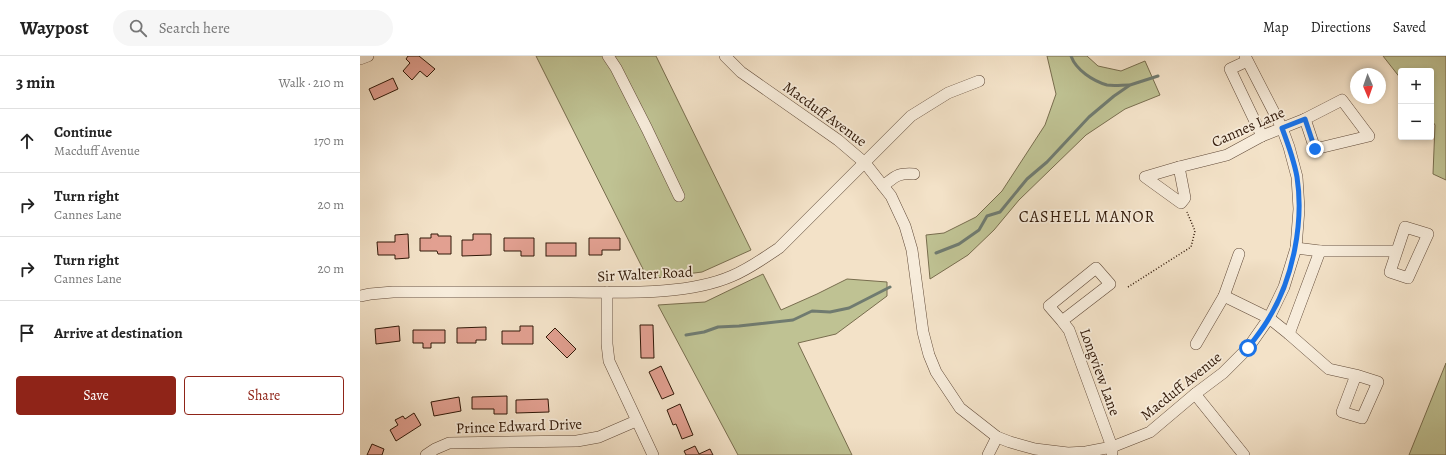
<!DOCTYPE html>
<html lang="en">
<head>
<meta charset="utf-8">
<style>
	body { margin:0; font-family:Alegreya,serif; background:#f6f6f6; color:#222 }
	.controls { position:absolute; right:12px; top:12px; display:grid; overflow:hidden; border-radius:4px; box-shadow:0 2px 6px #0003 }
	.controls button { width:36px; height:36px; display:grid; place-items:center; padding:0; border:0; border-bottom:1px solid #e0e0e0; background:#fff; color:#222; font:20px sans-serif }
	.compass { position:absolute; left:990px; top:12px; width:36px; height:36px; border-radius:50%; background:#fff; box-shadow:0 2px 6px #0003; rotate:178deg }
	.stop { position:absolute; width:12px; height:12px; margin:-9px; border:3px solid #1a73e8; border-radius:50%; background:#fff }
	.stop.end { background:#1a73e8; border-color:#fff; box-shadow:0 1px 4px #0008 }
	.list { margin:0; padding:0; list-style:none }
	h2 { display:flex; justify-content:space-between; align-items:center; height:52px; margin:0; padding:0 16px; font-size:17px }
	h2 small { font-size:13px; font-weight:400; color:#767676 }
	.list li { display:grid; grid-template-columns:26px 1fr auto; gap:12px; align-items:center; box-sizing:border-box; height:64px; padding:0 16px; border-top:1px solid #e0e0e0 }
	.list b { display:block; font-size:15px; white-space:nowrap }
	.list p { margin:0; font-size:13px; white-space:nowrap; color:#767676 }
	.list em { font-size:13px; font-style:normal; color:#767676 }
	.actions { display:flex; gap:8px; padding:12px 16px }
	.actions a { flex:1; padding:9px 0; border:1px solid #8f2418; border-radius:4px; text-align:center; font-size:14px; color:#8f2418 }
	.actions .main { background:#8f2418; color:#fff }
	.icon { flex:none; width:22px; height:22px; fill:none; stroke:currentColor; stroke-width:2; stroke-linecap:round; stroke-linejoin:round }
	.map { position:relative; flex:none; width:1086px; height:399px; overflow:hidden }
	header { display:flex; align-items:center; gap:24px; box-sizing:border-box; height:56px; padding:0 20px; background:#fff; border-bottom:1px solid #e0e0e0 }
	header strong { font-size:19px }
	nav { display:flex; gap:22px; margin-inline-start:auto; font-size:14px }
	.search { width:280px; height:36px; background:#f6f6f6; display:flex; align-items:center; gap:10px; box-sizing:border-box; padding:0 14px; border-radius:22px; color:#767676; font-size:15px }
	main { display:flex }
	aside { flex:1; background:#fff }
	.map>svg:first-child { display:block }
</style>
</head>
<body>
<header>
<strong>Waypost</strong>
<div class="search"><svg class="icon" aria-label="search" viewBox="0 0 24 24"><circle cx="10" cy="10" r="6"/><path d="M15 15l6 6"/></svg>Search here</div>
<nav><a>Map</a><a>Directions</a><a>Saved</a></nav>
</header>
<main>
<aside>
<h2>3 min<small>Walk · 210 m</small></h2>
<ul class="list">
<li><svg class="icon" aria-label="ahead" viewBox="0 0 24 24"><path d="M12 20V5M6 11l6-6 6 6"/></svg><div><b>Continue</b><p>Macduff Avenue</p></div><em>170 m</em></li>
<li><svg class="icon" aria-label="right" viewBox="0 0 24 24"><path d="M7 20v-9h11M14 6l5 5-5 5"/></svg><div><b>Turn right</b><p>Cannes Lane</p></div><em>20 m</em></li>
<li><svg class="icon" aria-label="right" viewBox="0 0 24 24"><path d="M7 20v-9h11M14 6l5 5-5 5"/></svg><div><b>Turn right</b><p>Cannes Lane</p></div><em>20 m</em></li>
<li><svg class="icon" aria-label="arrive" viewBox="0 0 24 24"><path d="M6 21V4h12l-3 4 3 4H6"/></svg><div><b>Arrive at destination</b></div></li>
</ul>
<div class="actions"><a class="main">Save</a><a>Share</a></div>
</aside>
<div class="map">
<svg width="1086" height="399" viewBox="0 0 1086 399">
	<rect width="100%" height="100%" fill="#f3e2c8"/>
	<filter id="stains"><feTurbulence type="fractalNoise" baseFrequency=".005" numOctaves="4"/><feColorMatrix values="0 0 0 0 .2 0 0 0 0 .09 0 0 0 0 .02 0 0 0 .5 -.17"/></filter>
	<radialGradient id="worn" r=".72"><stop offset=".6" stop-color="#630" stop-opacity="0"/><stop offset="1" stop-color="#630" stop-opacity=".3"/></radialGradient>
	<g fill="#bfc293" stroke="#786d4e">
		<polygon points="176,0 296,0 391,194 342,216 288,223"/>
		<polygon points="687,0 727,0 738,10 761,15 785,5 800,39 765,53 726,79 659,144 634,174 608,199 570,223 566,179 584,177 616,161 642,135 685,69 696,38"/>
		<polygon points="1023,0 1086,0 1086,124 1073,118 1075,69 1071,63 1071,15 1041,15 1041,23"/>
		<polygon points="403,218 421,254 457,238 487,223 527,226 527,240 476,278 438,287 492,399 378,399 298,249 345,246"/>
		<polygon points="1086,307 1086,399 1049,399"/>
	</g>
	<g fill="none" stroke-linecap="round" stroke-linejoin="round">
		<g stroke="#707b70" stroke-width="3">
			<path d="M711,0C716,14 733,25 747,29C754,30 762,29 769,29"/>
			<polyline points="576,197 599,188 619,174 627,160 640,156 667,123 687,106 729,61 754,40 770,29 798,20"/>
			<polyline points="326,279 344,276 358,271 379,270 433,264 452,255 470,256 489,252 530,231"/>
		</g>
	</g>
	<g fill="#e2a091" stroke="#301808">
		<polygon points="48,0 59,0 75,13 67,21 60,15 52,24 43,15 50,7 46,3"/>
		<polygon points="33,22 38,33 14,44 9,33"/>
		<polygon points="48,178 49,202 35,203 35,199 18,199 17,186 35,186 35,179"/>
		<polygon points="71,178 78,178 78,180 91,180 91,198 78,198 77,195 60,195 60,182 71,182"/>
		<polygon points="113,178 131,178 131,199 102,200 102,184 113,184"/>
		<polygon points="144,182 174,182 174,200 161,200 161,195 144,195"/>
		<polygon points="229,182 260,182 260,194 242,194 242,199 229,199"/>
		<rect x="186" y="187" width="30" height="13"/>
		<polygon points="280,269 293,269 294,302 281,302"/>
		<polygon points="39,270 40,285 16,288 15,273"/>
		<polygon points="160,270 173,270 173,288 142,288 142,275 160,275"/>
		<polygon points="126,271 126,284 116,284 116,287 97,287 97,272"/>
		<polygon points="195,272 216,293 207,302 186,281"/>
		<polygon points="53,274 85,274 85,287 71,287 71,292 63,292 63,287 53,287"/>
		<polygon points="301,310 314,338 302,343 289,316"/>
		<polygon points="147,340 147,358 134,358 134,353 112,353 112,341"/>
		<polygon points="99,341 101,355 74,360 71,346"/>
		<polygon points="188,343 189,356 156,357 156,344"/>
		<polygon points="320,348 333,379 322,383 316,368 313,369 307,354"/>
		<polygon points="54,357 61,369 36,385 30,374 38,369 35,364 43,360 45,363"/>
		<polygon points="12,388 24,393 22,399 7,399"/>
		<polygon points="335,390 339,398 350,393 353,399 326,399 324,395"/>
	</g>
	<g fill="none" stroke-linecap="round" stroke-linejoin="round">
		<g stroke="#614a38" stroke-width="12">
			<g id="minor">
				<polyline points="248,0 256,12 287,73 319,140"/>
				<polyline points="365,0 381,16 478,84 505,107 531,140 545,170 552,194 563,276 569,299 576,316 600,352 637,381 650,386 675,393 708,397 726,396 752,391 790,376 835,338 863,317 888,292 909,262 924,231 936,192 939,153 937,121 929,91 922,72 885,0"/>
				<polyline points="0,3 8,0"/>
				<polyline points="887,5 870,13 902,80"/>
				<polygon points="982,44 1009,80 955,93 945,63"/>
				<polyline points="819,111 867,99 902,80 945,63"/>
				<polygon points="819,111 825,142 821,147 785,121"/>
				<path d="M523,130C536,120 537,117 554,118"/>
				<polyline points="936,192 960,195 1037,195 1030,216 1048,222 1068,178 1045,171 1037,195"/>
				<polyline points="247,236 247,288 249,305 293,399"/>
				<path d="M0,240L10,238L33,236C92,236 151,236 210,236C259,236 326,240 372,220C389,213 404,202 419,192L551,60L588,37L619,25"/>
				<polyline points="864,240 879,198"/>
				<polyline points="702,265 689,250 736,212 750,228 702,265 709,274 752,391 752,397"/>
				<polyline points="929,278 960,195"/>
				<polyline points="836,288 864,240 909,262 929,278 969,313 996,319 1018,326 1002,362 982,356 996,319"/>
				<polyline points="835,338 884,399"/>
				<polyline points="66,399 75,393 89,387 217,385 239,381 276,365"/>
				<polyline points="628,399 637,381"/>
			</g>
		</g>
		<polyline stroke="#301808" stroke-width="1.5" stroke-dasharray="1 2" stroke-linecap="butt" points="768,231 831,191 835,175 827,156"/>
		<use href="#minor" stroke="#f7ecdb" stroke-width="11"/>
	</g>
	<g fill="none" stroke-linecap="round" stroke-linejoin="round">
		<path stroke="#1a73e8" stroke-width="5" d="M888,292C895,282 903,273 909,262C933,223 944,166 937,121C934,104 928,88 922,72L945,63L955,93"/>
	</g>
	<g text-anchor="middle" stroke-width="3.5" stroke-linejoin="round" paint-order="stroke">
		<g font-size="15" fill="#301808" stroke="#f7ecdb">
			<text transform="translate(465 58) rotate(36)" y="5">Macduff Avenue</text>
			<text transform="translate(888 71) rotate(-24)" y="5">Cannes Lane</text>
			<text transform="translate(285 218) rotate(-3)" y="5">Sir Walter Road</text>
			<text transform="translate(740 316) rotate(70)" y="5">Longview Lane</text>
			<text transform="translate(821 330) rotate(-39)" y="5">Macduff Avenue</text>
			<text transform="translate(159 370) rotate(-2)" y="5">Prince Edward Drive</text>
		</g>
		<g font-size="16" letter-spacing="1" fill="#301808" stroke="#f7ecdb">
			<text x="727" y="166">CASHELL MANOR</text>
		</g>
	</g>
	<rect width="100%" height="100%" filter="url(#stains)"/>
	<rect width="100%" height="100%" fill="url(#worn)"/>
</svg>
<div class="controls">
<button>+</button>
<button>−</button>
</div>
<svg class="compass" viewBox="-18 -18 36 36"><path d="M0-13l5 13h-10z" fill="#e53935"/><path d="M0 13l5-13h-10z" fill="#767676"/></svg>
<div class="stop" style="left:888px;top:292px"></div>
<div class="stop end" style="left:955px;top:93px"></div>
</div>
</main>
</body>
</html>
